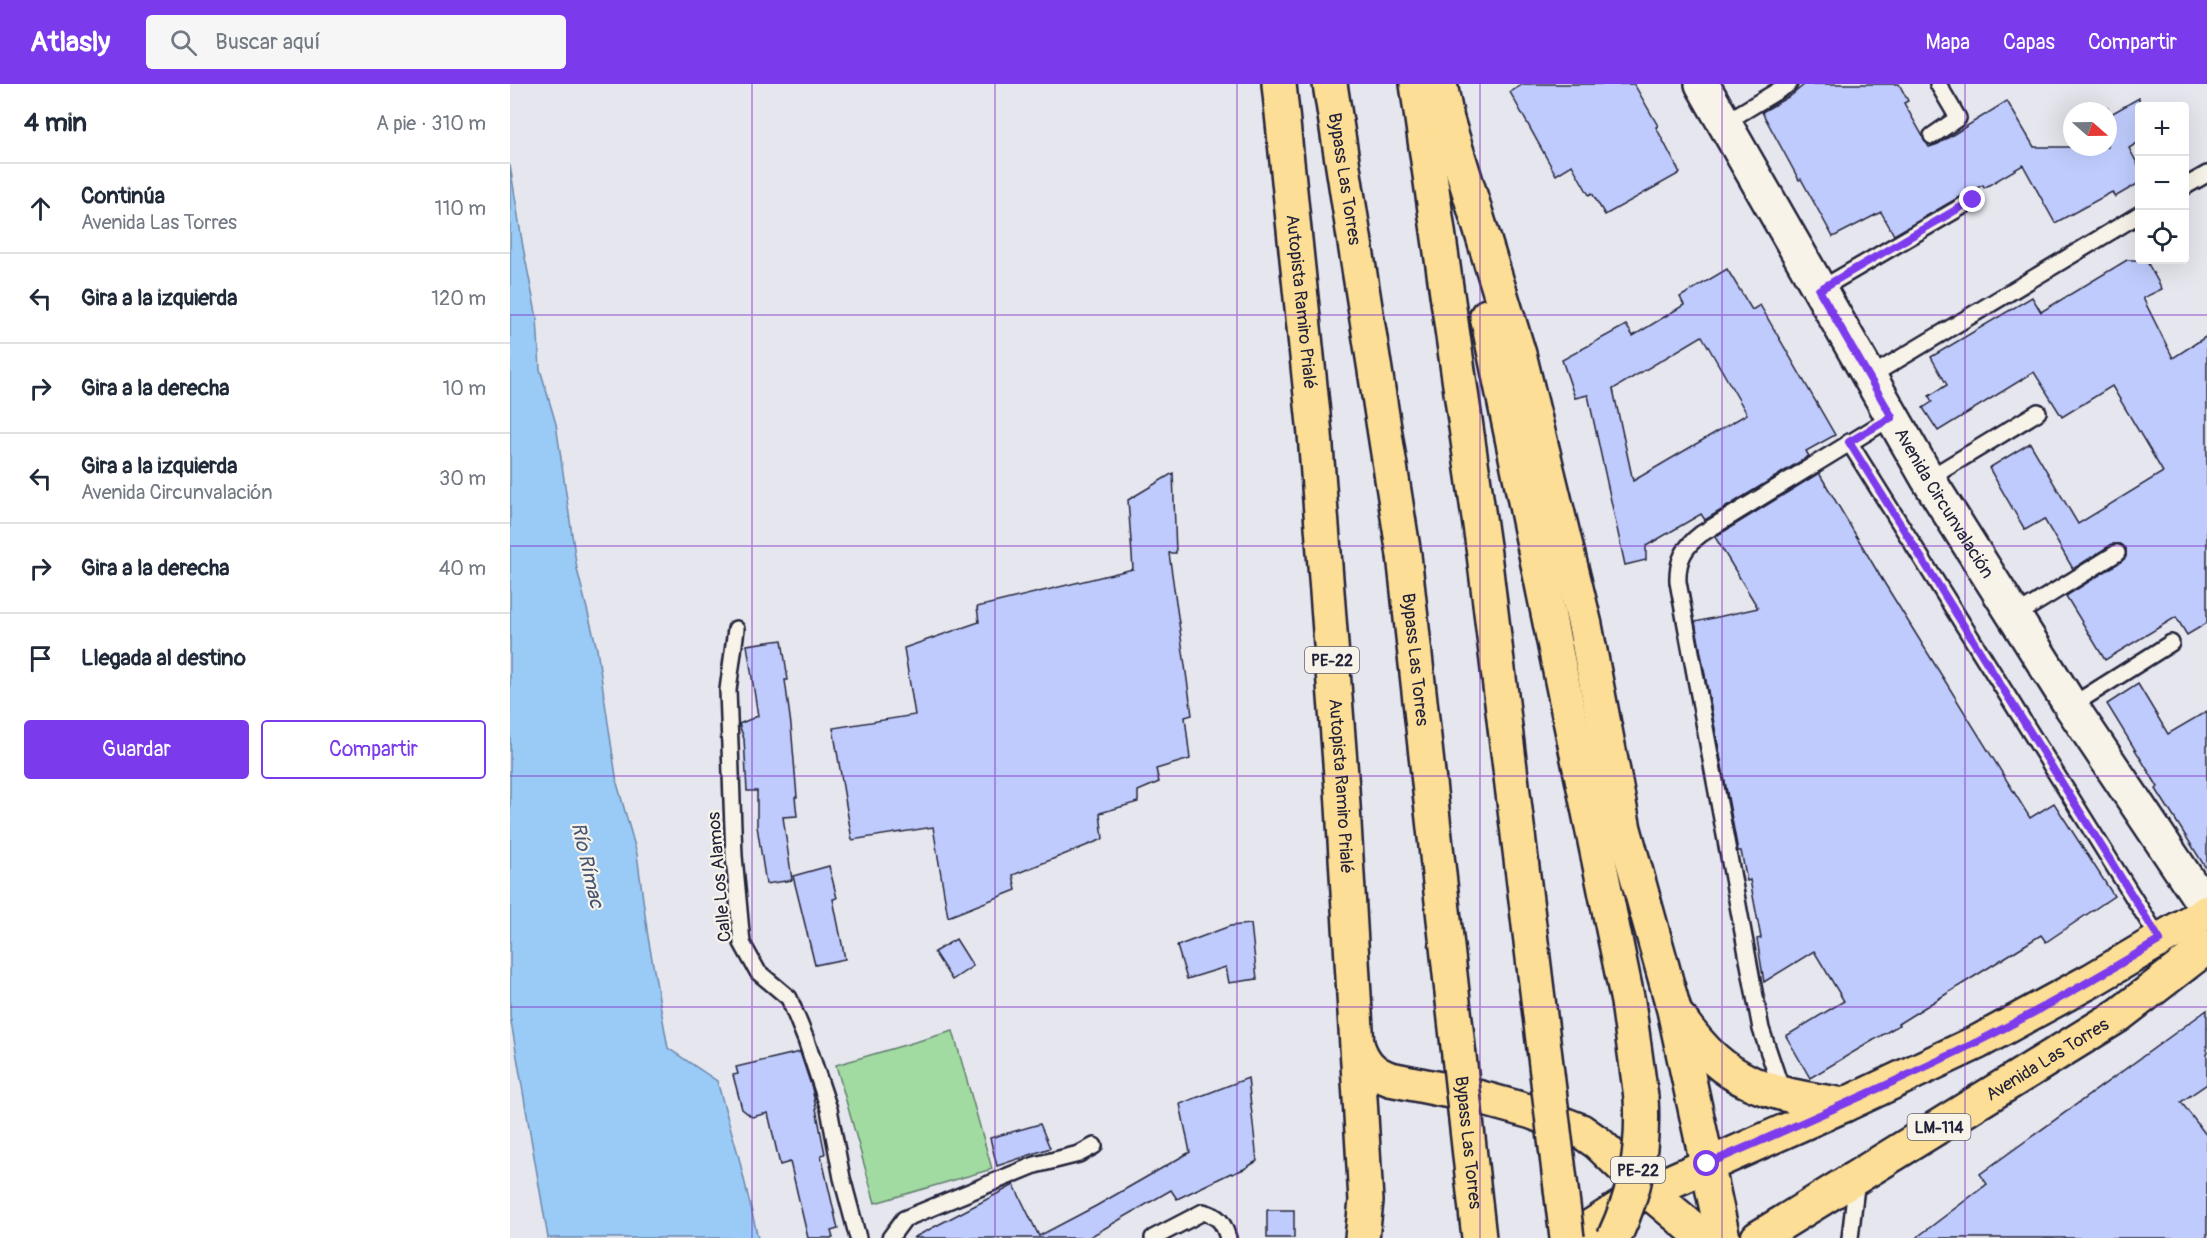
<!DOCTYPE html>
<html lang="es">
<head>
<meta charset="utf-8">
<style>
	body { margin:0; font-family:Pangolin,sans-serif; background:#f6f6f7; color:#1f2937 }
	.controls { position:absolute; right:18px; top:18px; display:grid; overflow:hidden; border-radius:6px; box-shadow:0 6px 24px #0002 }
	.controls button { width:54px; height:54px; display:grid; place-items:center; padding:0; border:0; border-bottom:2px solid #e0e1e3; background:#fff; color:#1f2937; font:30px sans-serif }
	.compass { position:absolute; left:1553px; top:18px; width:54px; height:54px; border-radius:50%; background:#fff; box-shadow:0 6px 24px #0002; rotate:110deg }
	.stop { position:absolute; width:18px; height:18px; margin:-14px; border:4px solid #7c3aed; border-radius:50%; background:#fff }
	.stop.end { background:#7c3aed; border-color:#fff; box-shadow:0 2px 6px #0008 }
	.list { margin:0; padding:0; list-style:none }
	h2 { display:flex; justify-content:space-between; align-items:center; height:78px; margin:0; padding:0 24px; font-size:26px }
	h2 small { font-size:20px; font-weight:400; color:#747a83 }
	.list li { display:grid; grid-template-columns:39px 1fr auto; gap:18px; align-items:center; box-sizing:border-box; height:90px; padding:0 24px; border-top:2px solid #e0e1e3 }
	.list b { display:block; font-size:22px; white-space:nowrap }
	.list p { margin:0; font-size:20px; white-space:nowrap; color:#747a83 }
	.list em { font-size:20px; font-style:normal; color:#747a83 }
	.actions { display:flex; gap:12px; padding:18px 24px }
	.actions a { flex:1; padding:14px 0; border:2px solid #7c3aed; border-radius:6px; text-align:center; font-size:21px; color:#7c3aed }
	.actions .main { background:#7c3aed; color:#fff }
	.icon { flex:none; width:33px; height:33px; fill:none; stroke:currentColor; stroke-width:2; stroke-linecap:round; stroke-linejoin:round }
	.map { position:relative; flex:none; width:1697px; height:1154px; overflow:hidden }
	header { display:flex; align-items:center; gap:36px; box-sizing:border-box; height:84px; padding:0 30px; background:#7c3aed; color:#fff }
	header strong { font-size:28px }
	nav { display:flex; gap:33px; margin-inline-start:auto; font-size:21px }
	.search { width:420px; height:54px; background:#f6f6f7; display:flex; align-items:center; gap:15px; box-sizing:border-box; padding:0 21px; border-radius:6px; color:#747a83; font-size:22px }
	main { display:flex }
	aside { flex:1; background:#fff }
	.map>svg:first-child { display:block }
</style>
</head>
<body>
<header>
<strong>Atlasly</strong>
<div class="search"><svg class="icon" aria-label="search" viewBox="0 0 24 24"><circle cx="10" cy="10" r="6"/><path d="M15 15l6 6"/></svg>Buscar aquí</div>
<nav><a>Mapa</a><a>Capas</a><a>Compartir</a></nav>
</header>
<main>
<aside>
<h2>4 min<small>A pie · 310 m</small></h2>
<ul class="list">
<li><svg class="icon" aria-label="ahead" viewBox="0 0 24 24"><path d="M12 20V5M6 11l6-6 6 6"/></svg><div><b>Continúa</b><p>Avenida Las Torres</p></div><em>110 m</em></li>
<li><svg class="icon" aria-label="left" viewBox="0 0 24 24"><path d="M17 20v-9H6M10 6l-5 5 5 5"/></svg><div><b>Gira a la izquierda</b></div><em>120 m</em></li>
<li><svg class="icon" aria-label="right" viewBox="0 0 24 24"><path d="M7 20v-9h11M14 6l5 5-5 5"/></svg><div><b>Gira a la derecha</b></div><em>10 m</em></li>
<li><svg class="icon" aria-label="left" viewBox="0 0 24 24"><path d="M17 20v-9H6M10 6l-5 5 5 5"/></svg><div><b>Gira a la izquierda</b><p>Avenida Circunvalación</p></div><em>30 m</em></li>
<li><svg class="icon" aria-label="right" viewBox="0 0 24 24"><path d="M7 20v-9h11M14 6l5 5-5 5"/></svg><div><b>Gira a la derecha</b></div><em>40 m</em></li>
<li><svg class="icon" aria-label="arrive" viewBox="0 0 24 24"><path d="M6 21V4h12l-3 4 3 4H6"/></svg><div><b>Llegada al destino</b></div></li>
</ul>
<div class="actions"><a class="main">Guardar</a><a>Compartir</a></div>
</aside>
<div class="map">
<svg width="1697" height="1154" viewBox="0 0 1697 1154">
	<rect width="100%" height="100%" fill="#e6e7ee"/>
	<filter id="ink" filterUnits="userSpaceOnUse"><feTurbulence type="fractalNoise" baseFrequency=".0167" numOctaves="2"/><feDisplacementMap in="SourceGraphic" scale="12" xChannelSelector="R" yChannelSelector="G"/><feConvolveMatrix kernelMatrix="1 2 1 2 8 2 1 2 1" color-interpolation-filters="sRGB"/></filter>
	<g filter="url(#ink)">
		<polygon fill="#a1dba1" stroke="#627e6e" stroke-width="1.5" points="443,947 482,1085 365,1119 326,981"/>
		<polygon fill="#9acaf6" stroke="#6a87ab" stroke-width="1.5" points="0,81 13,163 27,234 30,285 46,340 67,485 87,565 107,699 127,770 138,853 158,964 207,997 228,1070 248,1154 38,1154 0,932"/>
		<g fill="#becbfc" stroke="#22223b" stroke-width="1.5" fill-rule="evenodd">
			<polygon points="1013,0 1124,0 1148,42 1146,43 1170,89 1095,131 1082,109 1079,111 1062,81 1046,91 1000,8"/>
			<polygon points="1295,0 1389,0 1398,17 1394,19 1419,63 1428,60 1497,17 1524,63 1598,63 1598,25 1601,30 1629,14 1629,58 1619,64 1629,83 1629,99 1605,113 1602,108 1545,139 1513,81 1474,104 1473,101 1458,108 1384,151 1371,128 1323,153 1291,95 1289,96 1252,28 1282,11"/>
			<polygon points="1617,176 1636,176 1652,205 1633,214 1663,274 1697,252 1697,539 1677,551 1666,533 1595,576 1556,512 1612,477 1616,473 1616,464 1611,460 1602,460 1563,485 1534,435 1515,446 1479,384 1520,359 1568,440 1653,388 1602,302 1552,333 1524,288 1428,347 1413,324 1422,318 1419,312 1437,301 1421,273 1522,213 1531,228"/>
			<path d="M1217,185L1242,226L1250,221L1325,351L1296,367L1299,372L1195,436L1191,430L1136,462V476L1115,481L1078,311L1065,314L1052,276L1116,241L1123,252L1174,221L1170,213ZM1192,252L1237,330L1123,397L1103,305Z"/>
			<polygon points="663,389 666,469 659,469 682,631 675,633 680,675 646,685 649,698 628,707 628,718 590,729 593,755 503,791 506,806 438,833 423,743 342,756 323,644 405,631 394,564 469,538 467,523 623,485 618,416"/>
			<polygon points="1309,389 1370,492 1520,734 1544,719 1604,812 1536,858 1531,851 1388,940 1389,941 1300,994 1276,952 1334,917 1304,867 1254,898 1247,855 1251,854 1240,796 1237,797 1231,767 1228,767 1185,538 1248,524 1205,453"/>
			<polygon points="272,556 278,596 275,596 281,641 287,713 285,713 287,732 273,733 282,796 256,800 247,742 247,707 237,707 234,655 229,640 248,632 237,561"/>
			<polygon points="1628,600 1658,650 1697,627 1697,786 1646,705 1648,703 1597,620"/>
			<polygon points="319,782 327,814 323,815 335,875 305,881 283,792"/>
			<polygon points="741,840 747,895 719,899 716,883 677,895 667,862 720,842"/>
			<polygon points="446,855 463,882 442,896 424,868"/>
			<polygon points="1697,926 1697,1000 1671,1018 1697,1052 1697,1154 1406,1154 1477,1100 1470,1090"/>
			<polygon points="290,968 302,1004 315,1070 311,1071 328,1145 321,1147 323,1154 298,1154 280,1078 270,1081 258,1029 242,1033 232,1025 223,991 228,990 226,983"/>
			<polygon points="738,994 747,1077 734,1085 722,1090 721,1089 667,1115 661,1106 578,1154 403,1154 504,1101 529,1152 586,1122 680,1068 670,1020"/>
			<polygon points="530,1040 540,1064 487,1082 480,1054"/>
			<rect x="757" y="1126" width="27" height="28"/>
		</g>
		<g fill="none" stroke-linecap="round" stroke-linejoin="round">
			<g stroke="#22223b" stroke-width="20">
				<g id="service">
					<polyline points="1214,39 1279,0"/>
					<polyline points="1422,52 1448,34 1428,0"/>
					<polyline points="1674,103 1697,90"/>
					<polyline points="1309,206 1463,116"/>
					<polyline points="1359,293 1630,130"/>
					<polyline points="1339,358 1650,856"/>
					<polyline points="1418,395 1528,328"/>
					<polyline points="1505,532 1607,469"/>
					<polyline points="226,545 218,606 224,772 232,859 248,888 279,914 296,956 319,1025 332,1094 348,1154"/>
					<polyline points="1561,622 1661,559"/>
					<path d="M1273,1010L1251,945L1168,498C1167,477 1174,463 1191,450L1382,333"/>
					<polyline points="380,1154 394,1135 525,1081 569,1070 584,1062"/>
					<path d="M643,1154L693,1128C709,1132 713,1138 718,1154"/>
					<polyline points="1340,1154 1347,1094"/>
				</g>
			</g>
			<g stroke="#22223b" stroke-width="38">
				<g id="tertiary">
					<path id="s1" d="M1192,0L1418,395L1561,622L1697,825"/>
				</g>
			</g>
			<g stroke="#22223b" stroke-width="38">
				<g id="primary">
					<polyline points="1063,1154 1130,1111 1334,1021 1468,958 1582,896 1697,828"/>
					<path id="s2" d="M1248,1154L1609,931L1697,863"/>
				</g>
			</g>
			<g stroke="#22223b" stroke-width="38">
				<g id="trunk">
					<path id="s3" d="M769,0L805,350L832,705L856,1117L852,1154"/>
					<path id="s4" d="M820,0L894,471"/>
					<polyline points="907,0 973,462"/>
					<polyline points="930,0 942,61"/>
					<polyline points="938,39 1009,270 1075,541 1114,745 1164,926 1213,1154"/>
					<polyline points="977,232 1118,918 1131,1013"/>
					<path d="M1170,935C1217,1003 1258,1009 1334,1021"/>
					<path d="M848,963C854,980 863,989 880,995L960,1011L1022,1028L1071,1047L1088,1059L1138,1107L1194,1154"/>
				</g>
			</g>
			<use href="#service" stroke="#f7f3e8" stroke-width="15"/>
			<use href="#tertiary" stroke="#f7f3e8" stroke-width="33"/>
			<use href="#primary" stroke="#fdde96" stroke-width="33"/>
			<use href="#trunk" stroke="#fdde96" stroke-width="33"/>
			<g stroke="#22223b" stroke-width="38" stroke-linecap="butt">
				<g id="trunk-bridge">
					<polyline points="973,462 1057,1154"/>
					<path id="s5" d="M894,471L969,1154"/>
					<path d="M1104,1154C1126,1106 1134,1066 1131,1013"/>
				</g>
			</g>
			<use href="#trunk-bridge" stroke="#fdde96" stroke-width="33"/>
		</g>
	</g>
	<g fill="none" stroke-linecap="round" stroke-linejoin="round" filter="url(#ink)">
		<path stroke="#7c3aed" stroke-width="8" d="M1197,1080C1288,1041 1378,1002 1467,958C1529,927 1590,892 1650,856L1339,358L1382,333L1309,206L1463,116"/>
	</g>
	<path fill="none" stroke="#7b2cbf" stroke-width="1.5" stroke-opacity="0.55" d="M242,0V1154M485,0V1154M727,0V1154M970,0V1154M1212,0V1154M1455,0V1154M0,231H1697M0,462H1697M0,692H1697M0,923H1697"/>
	<g text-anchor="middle" stroke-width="4.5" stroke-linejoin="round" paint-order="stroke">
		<g fill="#f7f3e8" stroke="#62616f" stroke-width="1.5">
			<rect x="795" y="563" width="54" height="26" rx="4.5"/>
			<rect x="1397.5" y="1030" width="63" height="26" rx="4.5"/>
			<rect x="1101" y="1073" width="54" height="26" rx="4.5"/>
		</g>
		<g font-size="16" font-weight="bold" fill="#22223b">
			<text x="822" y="582">PE-22</text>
			<text x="1429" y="1049">LM-114</text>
			<text x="1128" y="1092">PE-22</text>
		</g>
		<g font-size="18" fill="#22223b" stroke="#f7f3e8">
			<text dy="6" stroke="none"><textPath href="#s4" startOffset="96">Bypass Las Torres</textPath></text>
			<text dy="6" stroke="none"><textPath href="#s3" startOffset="219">Autopista Ramiro Prialé</textPath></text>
			<text dy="6" stroke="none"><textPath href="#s1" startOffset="484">Avenida Circunvalación</textPath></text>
			<text dy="6" stroke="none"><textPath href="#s5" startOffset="105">Bypass Las Torres</textPath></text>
			<text dy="6" stroke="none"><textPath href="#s3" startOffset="705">Autopista Ramiro Prialé</textPath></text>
			<text transform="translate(209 793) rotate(-95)" y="6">Calle Los Alamos</text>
			<text dy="6" stroke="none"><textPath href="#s2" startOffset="340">Avenida Las Torres</textPath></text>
			<text dy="6" stroke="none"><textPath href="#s5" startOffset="591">Bypass Las Torres</textPath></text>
		</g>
		<g font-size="20" font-style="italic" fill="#465473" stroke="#f7f3e8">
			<text transform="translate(78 781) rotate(77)" y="7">Río Rímac</text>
		</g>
	</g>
</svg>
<div class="controls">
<button>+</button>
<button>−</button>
<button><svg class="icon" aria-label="locate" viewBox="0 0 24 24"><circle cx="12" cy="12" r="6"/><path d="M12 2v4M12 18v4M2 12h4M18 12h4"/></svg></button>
</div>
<svg class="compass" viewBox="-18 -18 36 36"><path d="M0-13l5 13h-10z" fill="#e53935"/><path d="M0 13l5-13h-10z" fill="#747a83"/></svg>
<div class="stop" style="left:1197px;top:1080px"></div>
<div class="stop end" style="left:1463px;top:116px"></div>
</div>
</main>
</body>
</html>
